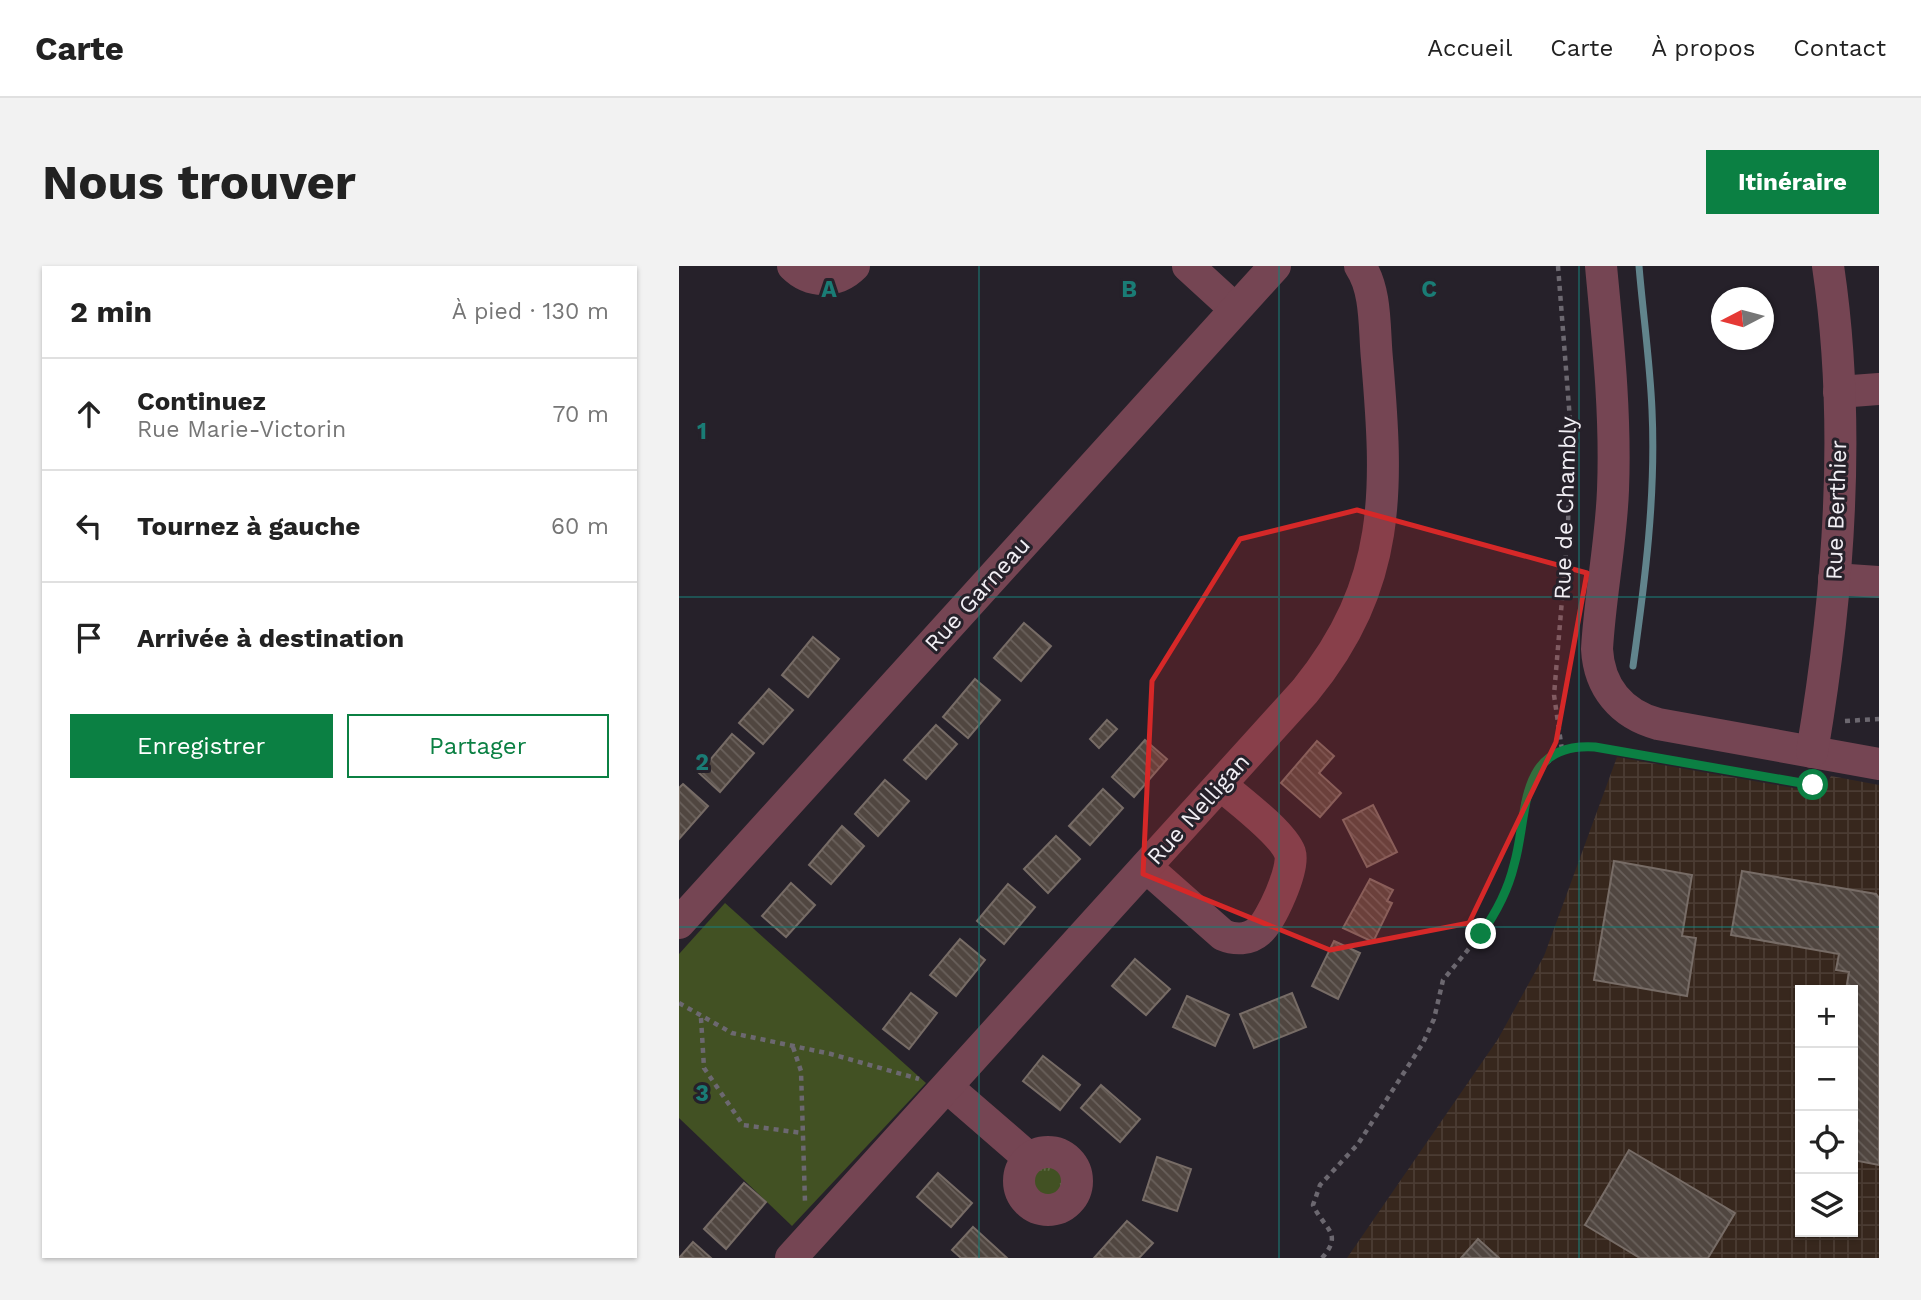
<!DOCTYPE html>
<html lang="fr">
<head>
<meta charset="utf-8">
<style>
	body { margin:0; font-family:"Work Sans",sans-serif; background:#f2f2f2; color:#222 }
	.controls { position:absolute; right:21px; bottom:21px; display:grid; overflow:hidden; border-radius:0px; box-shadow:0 2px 5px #0004 }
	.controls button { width:63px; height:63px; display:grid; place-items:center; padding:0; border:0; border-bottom:2px solid #e0e0e0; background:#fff; color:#222; font:35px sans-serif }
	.compass { position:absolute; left:1032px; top:21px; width:63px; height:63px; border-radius:50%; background:#fff; box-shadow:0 2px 5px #0004; rotate:264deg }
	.stop { position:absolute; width:21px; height:21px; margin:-16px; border:5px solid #0b8043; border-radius:50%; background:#fff }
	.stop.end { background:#0b8043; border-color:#fff; box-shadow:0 2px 7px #0008 }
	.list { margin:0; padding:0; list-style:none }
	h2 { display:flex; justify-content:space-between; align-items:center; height:91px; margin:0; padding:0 28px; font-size:30px }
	h2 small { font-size:23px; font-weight:400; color:#767676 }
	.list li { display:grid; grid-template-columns:46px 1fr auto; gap:21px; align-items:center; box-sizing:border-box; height:112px; padding:0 28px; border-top:2px solid #e0e0e0 }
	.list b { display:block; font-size:26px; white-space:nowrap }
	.list p { margin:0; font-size:23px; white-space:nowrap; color:#767676 }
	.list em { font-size:23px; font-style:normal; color:#767676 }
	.actions { display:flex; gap:14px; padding:21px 28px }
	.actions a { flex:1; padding:16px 0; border:2px solid #0b8043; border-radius:0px; text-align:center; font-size:24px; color:#0b8043 }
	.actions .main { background:#0b8043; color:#fff }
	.icon { flex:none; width:38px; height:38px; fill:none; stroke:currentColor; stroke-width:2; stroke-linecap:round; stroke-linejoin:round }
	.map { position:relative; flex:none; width:1200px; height:992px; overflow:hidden; border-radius:0px }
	header { display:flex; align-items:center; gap:42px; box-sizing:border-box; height:98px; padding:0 35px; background:#fff; border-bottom:2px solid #e0e0e0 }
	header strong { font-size:33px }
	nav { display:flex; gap:38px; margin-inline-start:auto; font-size:24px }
	.intro { display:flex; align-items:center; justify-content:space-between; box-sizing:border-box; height:168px; padding:0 42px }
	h1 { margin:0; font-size:49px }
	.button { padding:18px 32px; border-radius:0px; background:#0b8043; color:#fff; font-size:24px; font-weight:700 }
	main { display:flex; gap:42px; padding:0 42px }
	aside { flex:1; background:#fff; border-radius:0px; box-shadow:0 2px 5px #0004 }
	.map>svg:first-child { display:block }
</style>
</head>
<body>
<header>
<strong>Carte</strong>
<nav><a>Accueil</a><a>Carte</a><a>À propos</a><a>Contact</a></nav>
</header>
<div class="intro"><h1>Nous trouver</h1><a class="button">Itinéraire</a></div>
<main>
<aside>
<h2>2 min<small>À pied · 130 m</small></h2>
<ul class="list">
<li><svg class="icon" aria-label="ahead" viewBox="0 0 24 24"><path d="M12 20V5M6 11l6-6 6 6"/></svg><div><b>Continuez</b><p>Rue Marie-Victorin</p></div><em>70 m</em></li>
<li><svg class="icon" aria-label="left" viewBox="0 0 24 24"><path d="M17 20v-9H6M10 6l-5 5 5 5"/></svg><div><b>Tournez à gauche</b></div><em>60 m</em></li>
<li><svg class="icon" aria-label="arrive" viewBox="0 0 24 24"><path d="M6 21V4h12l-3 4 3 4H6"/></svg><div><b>Arrivée à destination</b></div></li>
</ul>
<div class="actions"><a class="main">Enregistrer</a><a>Partager</a></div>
</aside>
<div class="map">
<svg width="1200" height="992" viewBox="0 0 1200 992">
	<defs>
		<pattern id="industrial-grid" width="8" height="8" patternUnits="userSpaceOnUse" patternTransform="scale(1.75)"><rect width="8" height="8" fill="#37271d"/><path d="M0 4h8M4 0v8" fill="none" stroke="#4b3c33"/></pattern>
		<pattern id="grass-tufts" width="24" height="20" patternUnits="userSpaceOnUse" patternTransform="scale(1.75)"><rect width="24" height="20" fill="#425123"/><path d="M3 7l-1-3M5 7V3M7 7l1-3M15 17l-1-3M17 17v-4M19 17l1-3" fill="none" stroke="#5e6a44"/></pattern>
		<pattern id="building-back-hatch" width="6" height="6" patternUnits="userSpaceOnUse" patternTransform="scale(1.75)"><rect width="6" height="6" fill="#504640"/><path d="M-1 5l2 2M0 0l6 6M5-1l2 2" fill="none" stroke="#6a615c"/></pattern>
	</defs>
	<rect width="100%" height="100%" fill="#26212a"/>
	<path fill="url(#industrial-grid)" fill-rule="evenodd" d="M938,491L1132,525L1146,521L1152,510L1200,519V992H668L819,773L865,690ZM1121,724H1174V966H1121Z"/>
	<circle fill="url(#grass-tufts)" cx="370" cy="915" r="20"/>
	<polygon fill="#425123" points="46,637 247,817 113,960 0,852 0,688"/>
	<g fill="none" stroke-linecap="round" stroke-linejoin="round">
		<path stroke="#61848c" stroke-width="7" d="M954,400C966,315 977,230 973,144C971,96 964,48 960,0"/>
	</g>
	<g fill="url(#building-back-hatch)" stroke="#776c66" stroke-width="2">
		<polygon points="345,357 372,380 342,415 315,392"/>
		<polygon points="134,371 160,393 129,431 103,409"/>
		<polygon points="296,413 321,434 289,472 264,451"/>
		<polygon points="90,423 114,444 84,478 60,457"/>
		<polygon points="428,454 438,463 420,482 411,473"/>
		<polygon points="257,459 278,478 247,513 225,494"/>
		<polygon points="53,468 75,487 41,526 20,507"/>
		<polygon points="466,474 488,493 455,531 433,511"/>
		<polygon points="638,475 655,490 640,507 662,527 641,551 602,517"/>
		<polygon points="206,514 230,535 199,570 176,548"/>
		<polygon points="4,518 29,540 0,573 0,522"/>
		<polygon points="424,523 444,542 411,579 390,560"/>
		<polygon points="694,539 718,586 688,601 664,554"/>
		<polygon points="163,560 185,580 152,618 130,599"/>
		<polygon points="377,570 401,593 369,627 345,603"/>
		<polygon points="935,595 1013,609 1003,670 1017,672 1008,730 915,714"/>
		<polygon points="1063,605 1197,628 1200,632 1200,899 1174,894 1174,724 1167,724 1170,706 1157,704 1160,688 1052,669"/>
		<polygon points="691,613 714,624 708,635 713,637 694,676 664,662"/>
		<polygon points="112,617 136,639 107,671 83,650"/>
		<polygon points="329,618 356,641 325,678 298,655"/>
		<polygon points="281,673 306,694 277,730 251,709"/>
		<polygon points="655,675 681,687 659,733 633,720"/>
		<polygon points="456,693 491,723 467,749 433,720"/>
		<polygon points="232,727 258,747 230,783 204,763"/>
		<polygon points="613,727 627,761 575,782 561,748"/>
		<polygon points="508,730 550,749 536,780 494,761"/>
		<polygon points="364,790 401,819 381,844 344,815"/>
		<polygon points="422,819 461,853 441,876 402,842"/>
		<polygon points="950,884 1056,947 1029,992 961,992 906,959"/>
		<polygon points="478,891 512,903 498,945 464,934"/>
		<polygon points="259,907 293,937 272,961 238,931"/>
		<polygon points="65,917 87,936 47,983 25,963"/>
		<polygon points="448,955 474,977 460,992 415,992"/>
		<polygon points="294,961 328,992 282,992 273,984"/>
		<polygon points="799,973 820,992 782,992"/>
		<polygon points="14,976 32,992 0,992"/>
	</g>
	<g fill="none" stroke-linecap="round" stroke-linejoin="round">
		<g stroke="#6c6870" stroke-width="4.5" stroke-dasharray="5 5" stroke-linecap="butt">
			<polyline points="879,0 891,154 889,262 875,429 883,484"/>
			<polyline points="1166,455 1200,453"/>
			<polyline points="0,737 53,767 152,788 240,813"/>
			<polyline points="22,752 25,802 64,859 123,867"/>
			<polyline points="114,781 122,805 126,936"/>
			<path d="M643,992C665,967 645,963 634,939L641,919L679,878L744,777L755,753L764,714L802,668L822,635L835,599L845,536L851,519L864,500L883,484L898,480L916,481L1121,517L1138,519L1144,516"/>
		</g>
		<g stroke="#754553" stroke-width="32">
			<path d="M114,0C131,17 157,18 175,0"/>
			<polyline points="509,0 556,43"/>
			<path d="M922,0C929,74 937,149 934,224C932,277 921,330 918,383C920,421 942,448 979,458L1200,498"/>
			<polyline points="1160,126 1200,123"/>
			<polyline points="1155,313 1200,316"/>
			<path d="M1133,486C1160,327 1173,160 1149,0"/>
			<path d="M467,601L544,669C556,674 570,674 580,665C592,655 616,602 611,587C603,566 559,534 542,519"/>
			<polyline points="0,657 596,0"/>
			<polyline points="268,821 350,892"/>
			<circle cx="369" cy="915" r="29"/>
			<path d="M112,992L626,425C714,317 709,223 698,93C695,64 698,25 681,0"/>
		</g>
	</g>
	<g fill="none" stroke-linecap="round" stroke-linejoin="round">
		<path stroke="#0b8043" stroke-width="9" d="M802,668C817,647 829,624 835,599C850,549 837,476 916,481L1134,519"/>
	</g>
	<path fill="#d62828" fill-opacity="0.2" stroke="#d62828" stroke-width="5" stroke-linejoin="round" d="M678,244L908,307L877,476L790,657L651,684L464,608L473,415L561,273Z"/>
	<path fill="none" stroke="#1a7c75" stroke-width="2" stroke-opacity="0.55" d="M300,0V992M600,0V992M900,0V992M0,331H1200M0,661H1200"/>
	<g text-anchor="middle" stroke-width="6" stroke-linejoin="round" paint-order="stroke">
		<g font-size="23" fill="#f1eef4" stroke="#26212a">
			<text transform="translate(886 242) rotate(-88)" y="8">Rue de Chambly</text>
			<text transform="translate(1157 244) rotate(-88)" y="8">Rue Berthier</text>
			<text transform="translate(298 328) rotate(-48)" y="8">Rue Garneau</text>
			<text transform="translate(519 543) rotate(-48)" y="8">Rue Nelligan</text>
		</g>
	</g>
	<g font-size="23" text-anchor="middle" font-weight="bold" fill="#1a7c75" stroke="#26212a" stroke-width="6" stroke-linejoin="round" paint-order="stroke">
		<text x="150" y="31">A</text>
		<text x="450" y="31">B</text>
		<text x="750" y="31">C</text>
		<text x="23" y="173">1</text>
		<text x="23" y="504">2</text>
		<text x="23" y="835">3</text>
	</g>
</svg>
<div class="controls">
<button>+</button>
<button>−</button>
<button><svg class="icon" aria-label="locate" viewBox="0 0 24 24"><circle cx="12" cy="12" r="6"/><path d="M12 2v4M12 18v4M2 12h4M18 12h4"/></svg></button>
<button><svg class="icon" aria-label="layers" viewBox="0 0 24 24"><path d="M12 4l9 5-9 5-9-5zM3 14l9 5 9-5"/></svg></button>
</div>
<svg class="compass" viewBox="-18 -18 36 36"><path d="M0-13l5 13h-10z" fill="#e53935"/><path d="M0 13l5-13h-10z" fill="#767676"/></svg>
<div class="stop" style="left:1134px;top:519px"></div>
<div class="stop end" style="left:802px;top:668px"></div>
</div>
</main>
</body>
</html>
